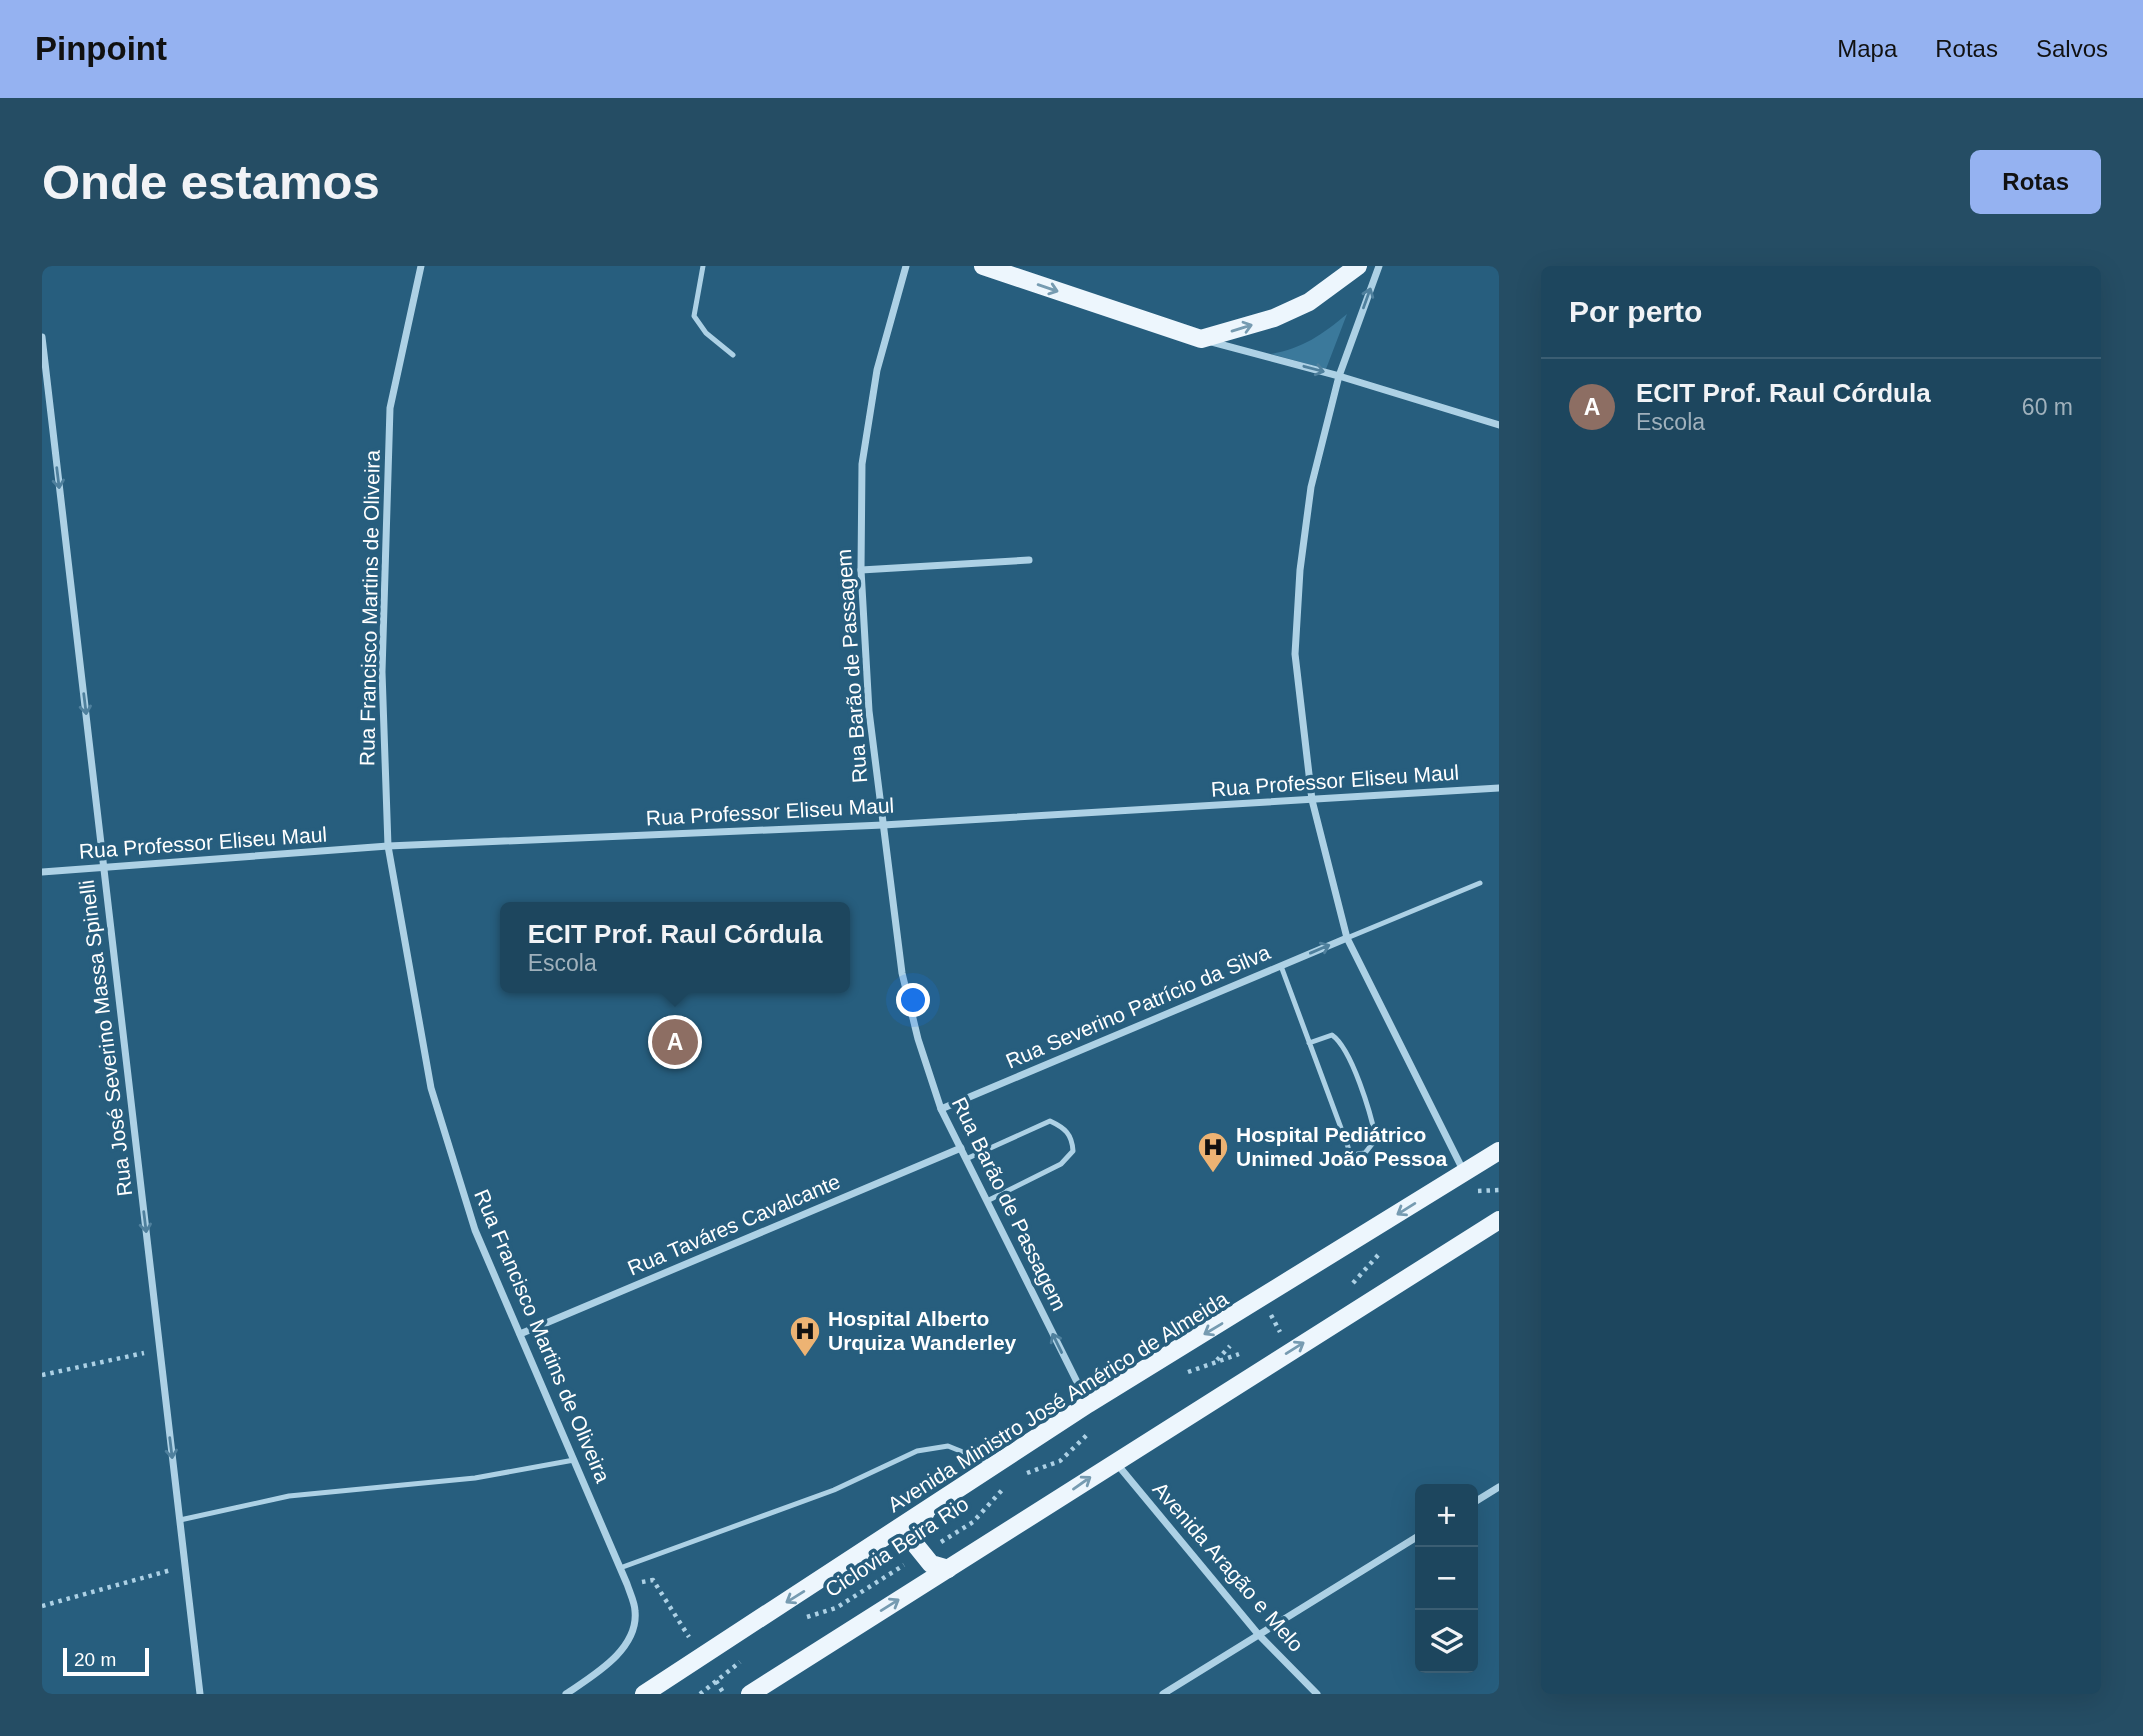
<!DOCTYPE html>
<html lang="pt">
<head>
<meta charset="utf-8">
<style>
	body { margin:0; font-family:Arial,sans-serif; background:#254d64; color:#f1f3f6 }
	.controls { position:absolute; right:21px; bottom:21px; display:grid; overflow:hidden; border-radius:10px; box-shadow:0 7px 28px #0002 }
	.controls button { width:63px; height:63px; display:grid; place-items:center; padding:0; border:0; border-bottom:2px solid #3b5e73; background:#1d465e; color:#f1f3f6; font:35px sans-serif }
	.scale { position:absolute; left:21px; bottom:18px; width:86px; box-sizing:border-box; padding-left:7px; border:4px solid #fff; border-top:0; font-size:19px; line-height:24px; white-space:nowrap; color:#fff; -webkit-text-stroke:5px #275e7e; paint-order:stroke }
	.you { position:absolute; left:872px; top:735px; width:24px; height:24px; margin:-18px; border:5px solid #fff; border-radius:50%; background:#1a73e8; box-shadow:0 0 0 10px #1a73e833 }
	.badge { display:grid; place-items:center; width:46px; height:46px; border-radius:50%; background:#95b2f1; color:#fff; font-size:23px; font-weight:700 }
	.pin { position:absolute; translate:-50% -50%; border:4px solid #fff; box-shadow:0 2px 7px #0006 }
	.popup { position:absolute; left:458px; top:636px; width:350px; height:91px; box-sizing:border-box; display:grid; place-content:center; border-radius:10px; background:#1d465e; filter:drop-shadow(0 2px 5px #0005); font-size:23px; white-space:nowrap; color:#a0b1bc }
	.popup b { font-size:26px; color:#f1f3f6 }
	.popup::after { content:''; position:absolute; left:50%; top:100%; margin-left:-14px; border:14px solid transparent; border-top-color:#1d465e }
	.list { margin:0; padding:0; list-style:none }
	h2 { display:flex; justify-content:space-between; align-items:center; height:91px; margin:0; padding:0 28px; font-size:30px }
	h2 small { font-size:23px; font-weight:400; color:#a0b1bc }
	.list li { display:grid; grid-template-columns:46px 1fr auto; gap:21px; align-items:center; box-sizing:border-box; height:98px; padding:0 28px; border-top:2px solid #3b5e73 }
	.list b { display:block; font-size:26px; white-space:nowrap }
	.list p { margin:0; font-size:23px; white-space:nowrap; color:#a0b1bc }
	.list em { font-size:23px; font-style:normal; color:#a0b1bc }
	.icon { flex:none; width:38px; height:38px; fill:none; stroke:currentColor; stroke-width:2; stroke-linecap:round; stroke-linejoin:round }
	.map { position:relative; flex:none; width:1457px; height:1428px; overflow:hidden; border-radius:10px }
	header { display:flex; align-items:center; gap:42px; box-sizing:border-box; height:98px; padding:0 35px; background:#95b2f1; color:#111 }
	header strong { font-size:33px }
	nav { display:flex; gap:38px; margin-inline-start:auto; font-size:24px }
	.intro { display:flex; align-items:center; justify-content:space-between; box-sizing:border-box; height:168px; padding:0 42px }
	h1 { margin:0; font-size:49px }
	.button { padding:18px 32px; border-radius:10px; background:#95b2f1; color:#111; font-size:24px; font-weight:700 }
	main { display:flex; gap:42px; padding:0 42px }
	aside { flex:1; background:#1d465e; border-radius:10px; box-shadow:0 7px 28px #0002 }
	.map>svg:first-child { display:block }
</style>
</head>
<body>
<header>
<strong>Pinpoint</strong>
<nav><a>Mapa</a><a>Rotas</a><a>Salvos</a></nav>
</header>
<div class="intro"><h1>Onde estamos</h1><a class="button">Rotas</a></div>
<main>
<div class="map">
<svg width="1457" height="1428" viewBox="0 0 1457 1428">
	<rect width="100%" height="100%" fill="#275e7e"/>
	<path fill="#3b799b" d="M1305,48L1284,103L1229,88C1261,82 1280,69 1305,48Z"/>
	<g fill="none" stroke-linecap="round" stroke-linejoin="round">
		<g stroke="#add1e5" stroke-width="4.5" stroke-dasharray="3.5 5" stroke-linecap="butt">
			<polyline points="1436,925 1457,924"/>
			<polyline points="1311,1017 1338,987"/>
			<polyline points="1229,1049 1238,1066"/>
			<polyline points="1175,1094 1188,1080"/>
			<polyline points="1146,1106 1197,1088"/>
			<polyline points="0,1109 102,1087"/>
			<polyline points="985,1207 1018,1195 1047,1167"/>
			<polyline points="899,1276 931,1256 961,1223"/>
			<polyline points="600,1316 611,1314 647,1371"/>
			<polyline points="0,1340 129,1304"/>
			<polyline points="765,1351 794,1342 862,1299"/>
			<polyline points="674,1415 682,1428"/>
			<polyline points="658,1428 698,1396"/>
		</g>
		<g stroke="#add1e5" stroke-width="5">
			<polyline points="661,0 652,50 664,67 691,89"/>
			<polyline points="1305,672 1438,617"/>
			<path d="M1239,700L1309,889L1323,887L1334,873C1329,848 1310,783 1290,769L1267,777"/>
			<path d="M924,893L1008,855C1023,862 1030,868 1031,885L1019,898L945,935"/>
			<polyline points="138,1254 247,1230 433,1212 532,1194"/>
			<polyline points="578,1302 792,1224 875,1185 906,1180 948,1197"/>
		</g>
		<g stroke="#add1e5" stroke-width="7">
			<path d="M379,0L348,142L340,406L346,580L389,822L433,964L585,1318C588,1327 593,1337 593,1345C597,1384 550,1410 524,1428"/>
			<polyline points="864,0 835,104 820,198 819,304 827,445 860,707 876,773 899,843 1046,1138"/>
			<polyline points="1337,0 1297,110 1269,221 1258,304 1253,388 1270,534 1305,672 1422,906"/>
			<polyline points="0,71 158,1428"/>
			<polyline points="1166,75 1297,110 1457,159"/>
			<polyline points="819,304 987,294"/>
			<polyline points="0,606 346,580 841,559 1457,522"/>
			<polyline points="899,843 1305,672"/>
			<polyline points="478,1068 919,882"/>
			<polyline points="1075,1198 1216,1368 1275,1428"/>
			<polyline points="1431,1237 1457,1221"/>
			<polyline points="1121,1428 1378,1269"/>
		</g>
		<g stroke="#edf6fd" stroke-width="18">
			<polyline points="941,0 1159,73 1232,52 1267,36 1316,0"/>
			<polyline points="884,1246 874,1262 872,1277 889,1298 906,1303"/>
			<polyline points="602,1428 1046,1138 1457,885"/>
			<polyline points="708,1428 1457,954"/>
		</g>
	</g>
	<defs><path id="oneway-shaft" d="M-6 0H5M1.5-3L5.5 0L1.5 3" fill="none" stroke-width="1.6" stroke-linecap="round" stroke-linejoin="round" transform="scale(1.75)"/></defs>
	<g stroke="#769bb1">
		<use href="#oneway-shaft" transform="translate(1006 22) rotate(19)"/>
		<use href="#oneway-shaft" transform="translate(1200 62) rotate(-17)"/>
		<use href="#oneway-shaft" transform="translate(1364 943) rotate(148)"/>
		<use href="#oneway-shaft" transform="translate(1171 1063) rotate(149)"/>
		<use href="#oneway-shaft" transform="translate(1253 1082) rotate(-32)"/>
		<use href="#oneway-shaft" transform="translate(1040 1217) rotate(-35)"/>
		<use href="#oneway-shaft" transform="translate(753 1331) rotate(148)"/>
		<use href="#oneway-shaft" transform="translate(848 1339) rotate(-32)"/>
	</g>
	<g stroke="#4f809d">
		<use href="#oneway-shaft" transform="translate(1325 32) rotate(-70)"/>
		<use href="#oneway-shaft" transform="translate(1272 103) rotate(15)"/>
		<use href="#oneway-shaft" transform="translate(16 212) rotate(83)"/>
		<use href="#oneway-shaft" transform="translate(43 438) rotate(83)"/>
		<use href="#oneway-shaft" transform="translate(1278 683) rotate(-23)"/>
		<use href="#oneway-shaft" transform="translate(103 956) rotate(83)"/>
		<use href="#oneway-shaft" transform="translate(1015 1077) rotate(-116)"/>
		<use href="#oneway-shaft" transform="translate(129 1182) rotate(83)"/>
	</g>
	<defs>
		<g id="hospital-pin" transform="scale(1.575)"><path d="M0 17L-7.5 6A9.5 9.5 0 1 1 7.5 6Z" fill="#edb373" stroke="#275e7e"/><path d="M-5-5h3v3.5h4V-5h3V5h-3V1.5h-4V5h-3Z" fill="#111"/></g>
	</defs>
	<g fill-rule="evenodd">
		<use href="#hospital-pin" x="1171" y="881"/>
		<use href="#hospital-pin" x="763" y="1065"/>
	</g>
	<g text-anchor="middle" stroke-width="7" stroke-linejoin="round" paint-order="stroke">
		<g font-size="21" fill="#fff" stroke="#275e7e">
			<text transform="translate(328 342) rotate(-89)" y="7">Rua Francisco Martins de Oliveira</text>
			<text transform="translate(810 400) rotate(-94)" y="7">Rua Barão de Passagem</text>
			<text transform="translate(1293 515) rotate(-4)" y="7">Rua Professor Eliseu Maul</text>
			<text transform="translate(728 546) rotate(-3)" y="7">Rua Professor Eliseu Maul</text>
			<text transform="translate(161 577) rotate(-4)" y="7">Rua Professor Eliseu Maul</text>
			<text transform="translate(1096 741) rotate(-23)" y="7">Rua Severino Patrício da Silva</text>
			<text transform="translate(64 772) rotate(-97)" y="7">Rua José Severino Massa Spinelli</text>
			<text transform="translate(967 938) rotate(64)" y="7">Rua Barão de Passagem</text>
			<text transform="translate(692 959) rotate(-23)" y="7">Rua Taváres Cavalcante</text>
			<text transform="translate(500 1070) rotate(67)" y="7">Rua Francisco Martins de Oliveira</text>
			<text transform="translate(1016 1136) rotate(-32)" y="7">Avenida Ministro José Américo de Almeida</text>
			<text transform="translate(855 1281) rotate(-33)" y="7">Ciclovia Beira Rio</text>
			<text transform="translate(1186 1301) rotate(49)" y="7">Avenida Aragão e Melo</text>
		</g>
		<g font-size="21" font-weight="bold" fill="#fff" stroke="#275e7e" text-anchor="start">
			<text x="1194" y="876">Hospital Pediátrico<tspan x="1194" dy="24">Unimed João Pessoa</tspan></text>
			<text x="786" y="1060">Hospital Alberto<tspan x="786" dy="24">Urquiza Wanderley</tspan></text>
		</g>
	</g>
</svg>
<div class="controls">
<button>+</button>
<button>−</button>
<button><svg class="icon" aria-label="layers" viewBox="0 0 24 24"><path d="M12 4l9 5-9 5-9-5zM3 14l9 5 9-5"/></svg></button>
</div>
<div class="scale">20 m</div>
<div class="you"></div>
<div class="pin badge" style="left:633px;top:776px;background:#8d6e63">A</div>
<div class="popup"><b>ECIT Prof. Raul Córdula</b>Escola</div>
</div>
<aside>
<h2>Por perto<small></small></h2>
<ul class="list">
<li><span class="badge" style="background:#8d6e63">A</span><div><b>ECIT Prof. Raul Córdula</b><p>Escola</p></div><em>60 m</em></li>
</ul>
</aside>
</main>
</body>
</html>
